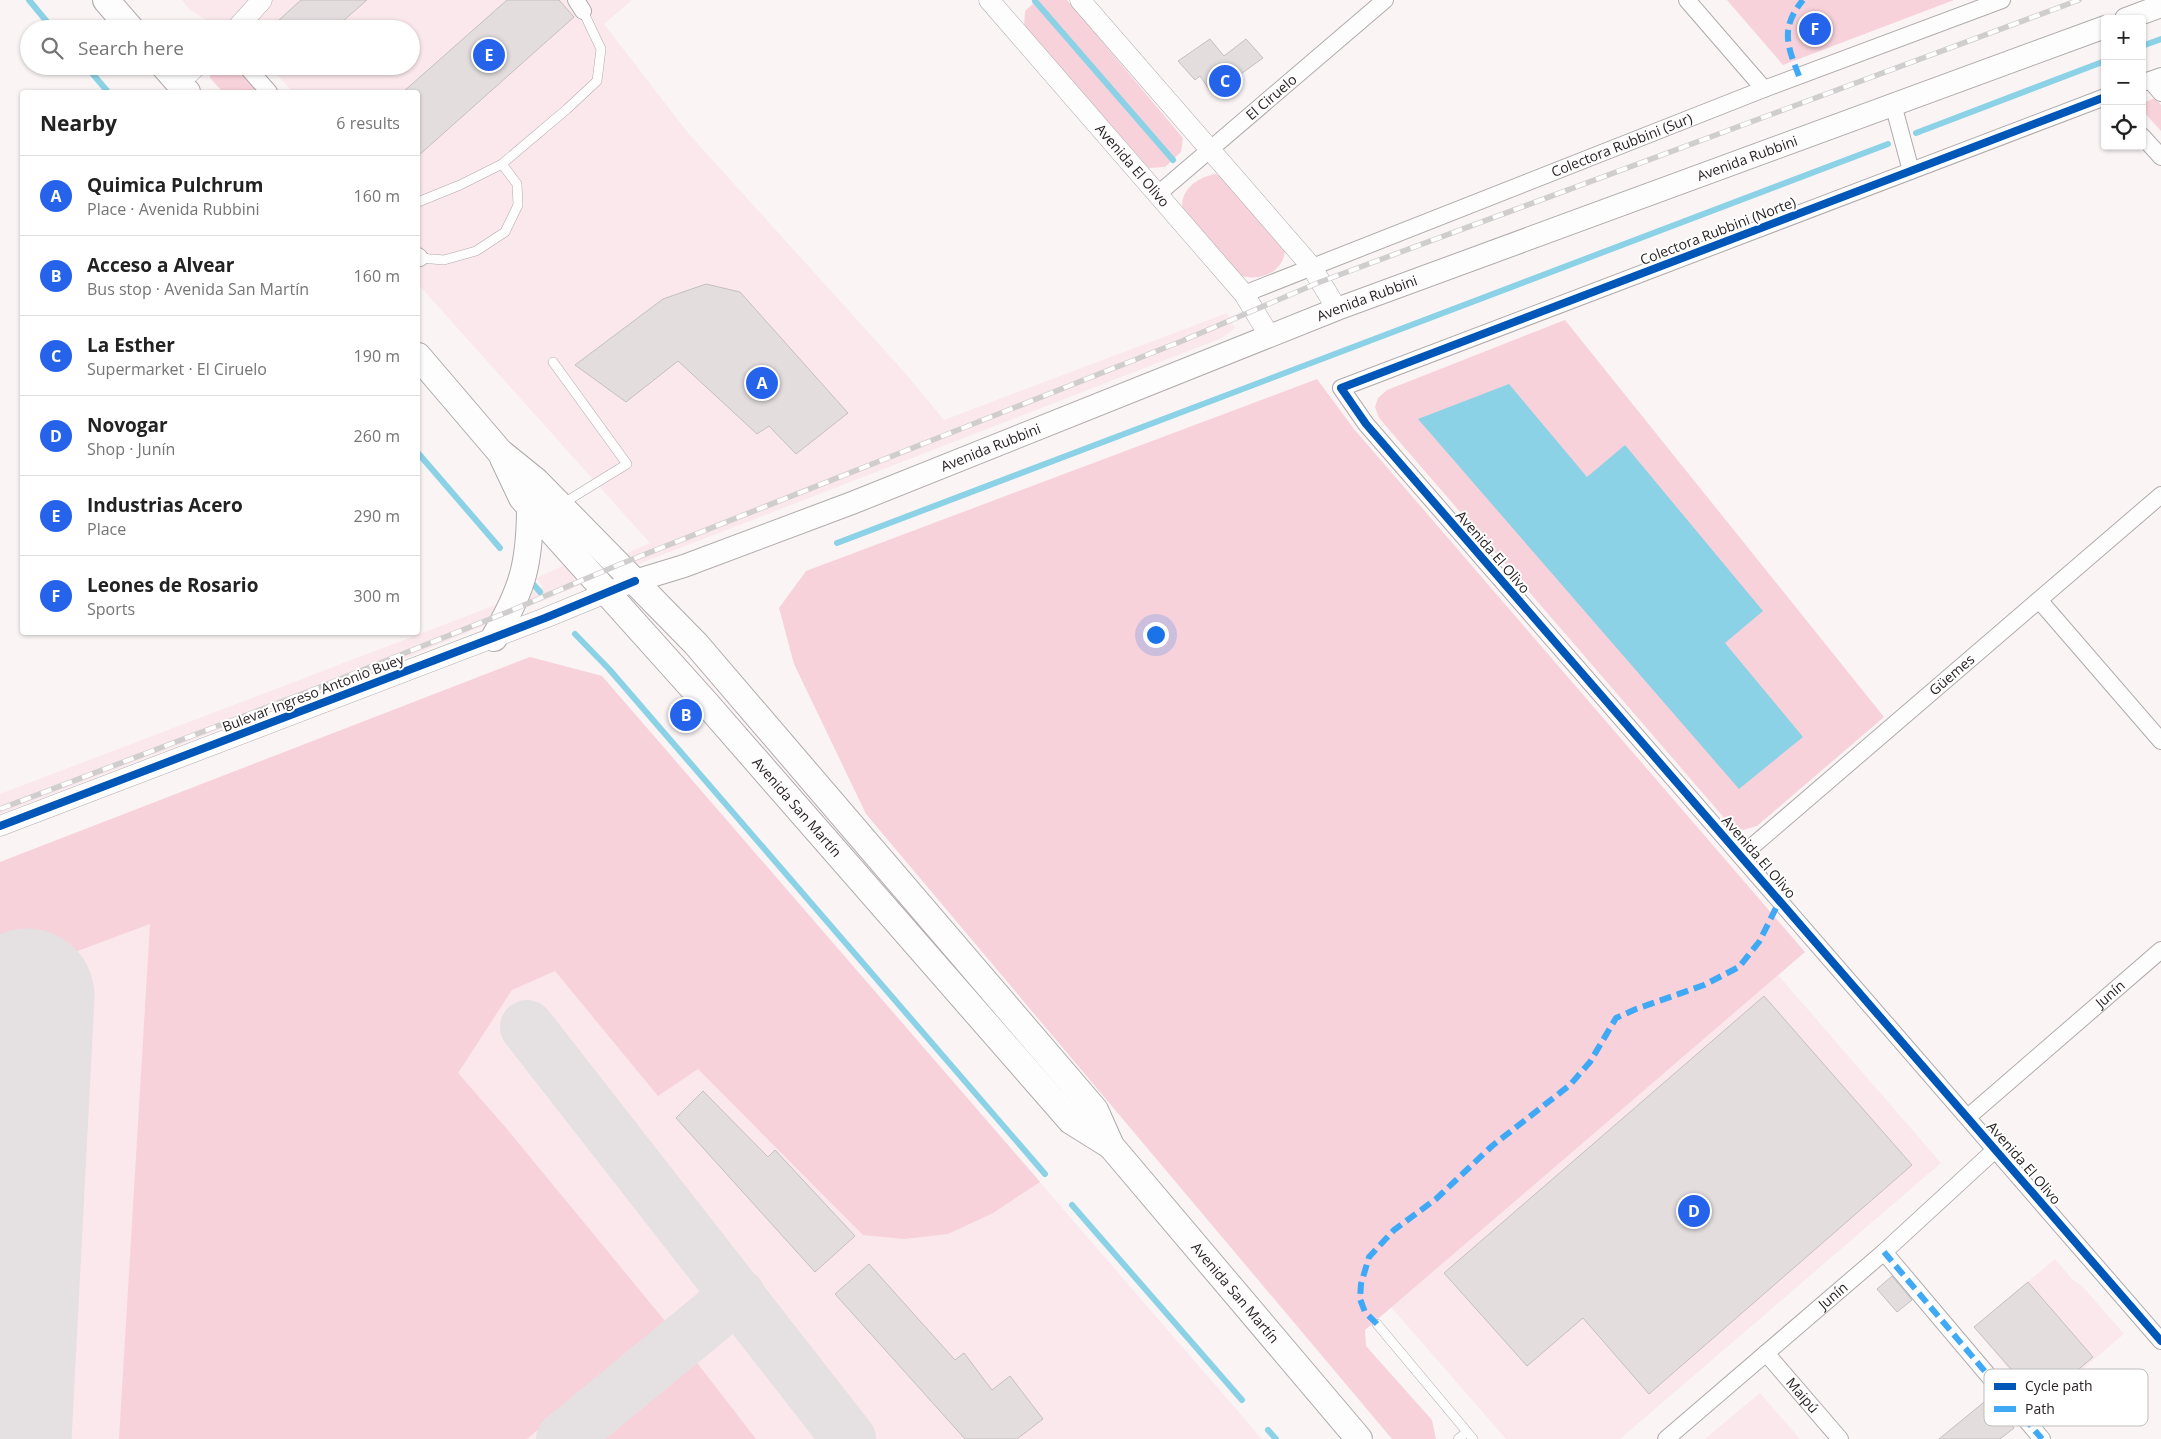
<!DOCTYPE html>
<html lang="en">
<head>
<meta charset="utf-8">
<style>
	body { margin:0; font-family:"Open Sans",sans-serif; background:#f6f6f6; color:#222 }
	.controls { position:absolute; right:15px; top:15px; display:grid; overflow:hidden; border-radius:5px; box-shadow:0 1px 4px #0004 }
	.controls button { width:45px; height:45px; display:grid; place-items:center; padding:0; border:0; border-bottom:1px solid #e0e0e0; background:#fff; color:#222; font:25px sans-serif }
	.you { position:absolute; left:1155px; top:634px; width:18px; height:18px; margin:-12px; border:4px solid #fff; border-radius:50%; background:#1a73e8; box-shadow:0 0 0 8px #1a73e833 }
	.badge { display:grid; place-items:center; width:32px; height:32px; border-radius:50%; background:#2563eb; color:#fff; font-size:16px; font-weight:700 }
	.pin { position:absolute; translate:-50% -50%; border:2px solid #fff; box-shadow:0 1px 5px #0006 }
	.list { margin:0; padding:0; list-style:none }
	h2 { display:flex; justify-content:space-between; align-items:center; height:65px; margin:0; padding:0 20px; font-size:21px }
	h2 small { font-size:16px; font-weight:400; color:#767676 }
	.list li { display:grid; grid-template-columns:32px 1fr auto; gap:15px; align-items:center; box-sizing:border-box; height:80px; padding:0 20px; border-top:1px solid #e0e0e0 }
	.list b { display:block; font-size:19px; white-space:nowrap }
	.list p { margin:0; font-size:16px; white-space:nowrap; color:#767676 }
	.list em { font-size:16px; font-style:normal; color:#767676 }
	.icon { flex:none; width:28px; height:28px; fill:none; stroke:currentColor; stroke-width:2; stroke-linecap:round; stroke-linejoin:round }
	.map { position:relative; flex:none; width:2161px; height:1439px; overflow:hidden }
	.search { position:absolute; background:#fff; box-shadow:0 1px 4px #0004; left:20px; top:20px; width:400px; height:55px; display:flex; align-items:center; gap:12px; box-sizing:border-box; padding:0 18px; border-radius:28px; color:#767676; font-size:19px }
	.panel { position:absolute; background:#fff; box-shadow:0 1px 4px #0004; left:20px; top:90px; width:400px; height:545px; border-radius:5px }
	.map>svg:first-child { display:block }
</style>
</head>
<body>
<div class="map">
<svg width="2161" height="1439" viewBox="0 0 2161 1439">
	<rect width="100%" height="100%" fill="#faf4f5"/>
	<g fill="#fae8ec">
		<polygon points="182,0 632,0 604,24 688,133 906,374 944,420 1227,313 1235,328 1222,338 636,565 627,553 650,543 418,284 418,92 293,92 269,66 411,66 411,29 221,29 190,10"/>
		<polygon points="567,564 585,583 411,656 0,814 0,794 543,587 536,578"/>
		<polygon points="530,657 602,676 1262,1439 0,1439 0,862"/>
		<polygon points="1778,975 1941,1163 1620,1439 1506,1439 1391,1307"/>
		<polygon points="2055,1259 2072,1279 2083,1287 2124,1334 2039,1406 1974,1327"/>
		<polygon points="1760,1393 1800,1439 1705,1439"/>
	</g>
	<g fill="#f8d2db">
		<polygon points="1037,0 1067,0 1183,138 1181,152 1165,167 1149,168 1024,27 1025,11"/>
		<polygon points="1727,0 1954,0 1783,65"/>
		<polygon points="213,66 235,66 259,92 223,92 210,78 210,70"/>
		<polygon points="2155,98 2161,105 2161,131 2142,110 2142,103"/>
		<path d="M1216,174L1225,179L1285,249C1284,274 1257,283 1236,274L1183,211C1178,191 1197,177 1216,174Z"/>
		<polygon points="1565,320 1884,717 1757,826 1743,830 1732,827 1379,418 1375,407 1378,398 1387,390"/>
		<polygon points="1317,379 1354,429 1805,952 1365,1330 1366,1346 1432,1420 1436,1439 1392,1439 866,814 794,664 779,608 806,571"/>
		<polygon points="530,657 602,676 1040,1182 993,1213 948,1234 904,1239 863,1235 698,1069 658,1096 555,971 512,990 458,1073 507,1129 665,1321 527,1439 119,1439 150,924 0,980 0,862"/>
		<polygon points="694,1359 756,1439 599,1439"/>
	</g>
	<polygon fill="#8bd2e6" points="1509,384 1587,477 1625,445 1763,611 1725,643 1803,737 1739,789 1418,419"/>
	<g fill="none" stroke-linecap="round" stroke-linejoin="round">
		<g stroke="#8bd2e6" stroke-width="6">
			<polyline points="29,0 53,29"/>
			<polyline points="1035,1 1173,160"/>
			<polyline points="2142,46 2161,39"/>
			<polyline points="86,66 108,92"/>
			<polyline points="1916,133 2105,61"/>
			<polyline points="418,453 500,548"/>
			<polyline points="837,543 1888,144"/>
			<polyline points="534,585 540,592"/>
			<polyline points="575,634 609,669 1045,1174"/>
			<polyline points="1072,1205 1242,1400"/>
			<polyline points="1268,1430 1276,1439"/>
		</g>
		<g stroke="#e5e0e2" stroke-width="54">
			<polyline points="527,1027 849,1439"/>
			<polyline points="563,1439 738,1295"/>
		</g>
		<polyline stroke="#e5e0e2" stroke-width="135" points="4,1439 27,996"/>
	</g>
	<g fill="#e3ddde" stroke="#c5bfc0">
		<polygon points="301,0 367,0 334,29 269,29"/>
		<polygon points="507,0 559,0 574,17 418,156 418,92 403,92"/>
		<polygon points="1210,39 1224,56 1246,39 1263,58 1238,76 1241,79 1219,96 1216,91 1211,92 1200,76 1195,80 1178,61"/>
		<polygon points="706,284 740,292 848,413 796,454 769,426 757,434 678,361 626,402 575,365 663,299"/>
		<polygon points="1764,996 1912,1165 1649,1394 1583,1318 1527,1366 1444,1273"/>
		<polygon points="703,1091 768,1157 775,1150 855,1236 815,1272 676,1118"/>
		<polygon points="869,1264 955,1360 964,1353 992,1390 1010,1376 1043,1419 1017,1439 965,1439 835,1294"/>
		<polygon points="1892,1276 1912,1300 1897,1312 1877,1289"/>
		<polygon points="2028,1282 2093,1357 2040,1402 1974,1327"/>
		<polygon points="1989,1398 2014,1428 2000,1439 1939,1439"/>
	</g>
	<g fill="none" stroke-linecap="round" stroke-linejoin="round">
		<g stroke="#b0aaab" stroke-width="10">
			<g id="service">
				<polyline points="418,202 460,185 502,164 567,109 597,81 601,49 583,11"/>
				<polyline points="420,258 444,260 476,251 505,232 518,205 517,184 502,164"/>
				<polyline points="553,362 627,464 562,504"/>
				<polyline points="1377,1324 1473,1439"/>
				<polyline points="1458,1439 1467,1432"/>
			</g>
		</g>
		<g stroke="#b0aaab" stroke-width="18">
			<g id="minor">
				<polyline points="576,0 583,11"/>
				<polyline points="1687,0 1764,89"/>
				<polyline points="246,66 269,92"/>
				<polyline points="2150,80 2161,93"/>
				<polyline points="2142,83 2161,76"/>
				<polyline points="2105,97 1341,388 1366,424 2161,1341"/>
				<polyline points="1893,104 1911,171"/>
				<polyline points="2142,136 2161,157"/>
				<path id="s1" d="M1158,194L1385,0"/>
				<polyline points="418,256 420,258"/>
				<path id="s2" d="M1244,294L1764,89L2002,0"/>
				<polyline points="2039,600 2161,741"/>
				<path id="s3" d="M1741,856L2161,495"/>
				<path id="s4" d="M1968,1117L2161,950"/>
				<polyline points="1884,1252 2042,1439"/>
				<path id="s5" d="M1766,1353L1840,1439"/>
				<path id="s6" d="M1666,1439L1884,1252L1996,1149"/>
			</g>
		</g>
		<g stroke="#b0aaab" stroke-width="21">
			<g id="tertiary">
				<path id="s7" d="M989,0L1244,294L1269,335"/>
				<polyline points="1080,0 1311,266 1337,309"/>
				<polyline points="236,29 262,0"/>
				<polyline points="178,83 197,66"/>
				<polyline points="0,826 545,618 635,581"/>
			</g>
		</g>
		<g stroke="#b0aaab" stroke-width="24">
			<g id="secondary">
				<polyline points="2126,19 2161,6"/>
				<path id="s8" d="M635,581L684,566L852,503L1337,309L2105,27"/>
			</g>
		</g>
		<g stroke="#b0aaab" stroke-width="28">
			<g id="primary">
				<polyline points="106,0 131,29"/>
				<polyline points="164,66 187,92"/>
				<path id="s9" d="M418,356L500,452L536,481L696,644L1095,1110L1111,1146L1359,1439"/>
				<path id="s10" d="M503,458L522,498L706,703L1071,1121L1111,1146"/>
				<path d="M494,638C523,589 530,563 530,506"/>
			</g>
		</g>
		<use href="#service" stroke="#fefdfe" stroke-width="9"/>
		<use href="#minor" stroke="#fefdfe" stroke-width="16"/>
		<use href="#tertiary" stroke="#fefdfe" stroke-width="20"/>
		<use href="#secondary" stroke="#fefdfe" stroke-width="22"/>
		<use href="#primary" stroke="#fefdfe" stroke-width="26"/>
		<g stroke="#d0cdce" stroke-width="5.5">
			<polyline id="rail" points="0,809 320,687 510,611 618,565 1182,341 1320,282 2079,0"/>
		</g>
		<use href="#rail" stroke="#fff" stroke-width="4" stroke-dasharray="11" stroke-linecap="butt"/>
		<g stroke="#3fa9f5" stroke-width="6" stroke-dasharray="12 6" stroke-linecap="butt">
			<path d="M1799,76C1787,45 1780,28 1803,0"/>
			<polyline points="1884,1252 2042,1439"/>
			<polyline points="1377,1324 1365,1312 1360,1299 1361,1284 1369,1257 1394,1230 1436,1199 1492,1146 1570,1085 1590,1062 1616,1018 1636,1009 1704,985 1739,967 1759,942 1780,900"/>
		</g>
		<g stroke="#fff" stroke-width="11">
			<g id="cycleway">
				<polyline points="2105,97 1341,388 1366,424 2161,1341"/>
				<polyline points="0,826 545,618 635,581"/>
			</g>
		</g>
		<use href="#cycleway" stroke="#0057b8" stroke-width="8"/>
	</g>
	<g text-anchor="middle" stroke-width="4" stroke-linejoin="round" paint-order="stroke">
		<g font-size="14" fill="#292324" stroke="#fff">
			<text dy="5" stroke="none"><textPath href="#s1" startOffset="149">El Ciruelo</textPath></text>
			<text dy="5" stroke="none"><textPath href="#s2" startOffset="406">Colectora Rubbini (Sur)</textPath></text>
			<text dy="5" stroke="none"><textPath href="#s8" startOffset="1190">Avenida Rubbini</textPath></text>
			<text dy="5" stroke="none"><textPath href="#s7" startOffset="219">Avenida El Olivo</textPath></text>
			<text transform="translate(1718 231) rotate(-21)" y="5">Colectora Rubbini (Norte)</text>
			<text dy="5" stroke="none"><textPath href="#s8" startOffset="785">Avenida Rubbini</textPath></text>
			<text dy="5" stroke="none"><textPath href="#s8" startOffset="380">Avenida Rubbini</textPath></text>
			<text transform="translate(1493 552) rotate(49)" y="5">Avenida El Olivo</text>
			<text dy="5" stroke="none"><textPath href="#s3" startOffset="278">Güemes</textPath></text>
			<text transform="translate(313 693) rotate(-21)" y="5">Bulevar Ingreso Antonio Buey</text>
			<text dy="5" stroke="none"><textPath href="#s10" startOffset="458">Avenida San Martín</textPath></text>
			<text transform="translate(1759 857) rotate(49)" y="5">Avenida El Olivo</text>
			<text dy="5" stroke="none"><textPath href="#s4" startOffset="188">Junín</textPath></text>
			<text transform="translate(2024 1163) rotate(49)" y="5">Avenida El Olivo</text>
			<text dy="5" stroke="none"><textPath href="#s9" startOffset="1246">Avenida San Martín</textPath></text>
			<text dy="5" stroke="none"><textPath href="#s6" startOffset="220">Junín</textPath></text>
			<text dy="5" stroke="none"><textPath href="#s5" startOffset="56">Maipú</textPath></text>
		</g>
	</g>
	<rect x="1984" y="1369" width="164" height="57" rx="8" fill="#fff" stroke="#bfbdbd" stroke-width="1"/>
	<rect x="1994" y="1383" width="22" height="7" fill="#0057b8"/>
	<rect x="1994" y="1406" width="22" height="6" fill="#3fa9f5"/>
	<g font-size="14" fill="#292324">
		<text x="2025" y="1391">Cycle path</text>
		<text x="2025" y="1414">Path</text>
	</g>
</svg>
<div class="controls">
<button>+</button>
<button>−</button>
<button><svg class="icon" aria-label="locate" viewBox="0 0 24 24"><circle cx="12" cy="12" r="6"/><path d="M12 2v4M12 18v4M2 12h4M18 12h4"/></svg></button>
</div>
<div class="you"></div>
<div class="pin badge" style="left:762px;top:383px">A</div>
<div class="pin badge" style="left:686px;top:715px">B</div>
<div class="pin badge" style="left:1225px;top:81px">C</div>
<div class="pin badge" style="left:1694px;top:1211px">D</div>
<div class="pin badge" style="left:489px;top:55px">E</div>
<div class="pin badge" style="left:1815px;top:29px">F</div>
<div class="search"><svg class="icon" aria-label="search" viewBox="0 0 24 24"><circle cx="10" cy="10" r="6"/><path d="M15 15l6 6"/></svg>Search here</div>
<section class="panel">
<h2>Nearby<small>6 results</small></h2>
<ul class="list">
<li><span class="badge">A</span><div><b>Quimica Pulchrum</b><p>Place · Avenida Rubbini</p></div><em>160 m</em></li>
<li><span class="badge">B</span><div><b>Acceso a Alvear</b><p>Bus stop · Avenida San Martín</p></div><em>160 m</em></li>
<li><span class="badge">C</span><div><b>La Esther</b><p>Supermarket · El Ciruelo</p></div><em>190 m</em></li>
<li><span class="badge">D</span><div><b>Novogar</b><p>Shop · Junín</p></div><em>260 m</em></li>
<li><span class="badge">E</span><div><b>Industrias Acero</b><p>Place</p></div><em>290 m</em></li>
<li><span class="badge">F</span><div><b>Leones de Rosario</b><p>Sports</p></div><em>300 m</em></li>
</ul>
</section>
</div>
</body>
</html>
